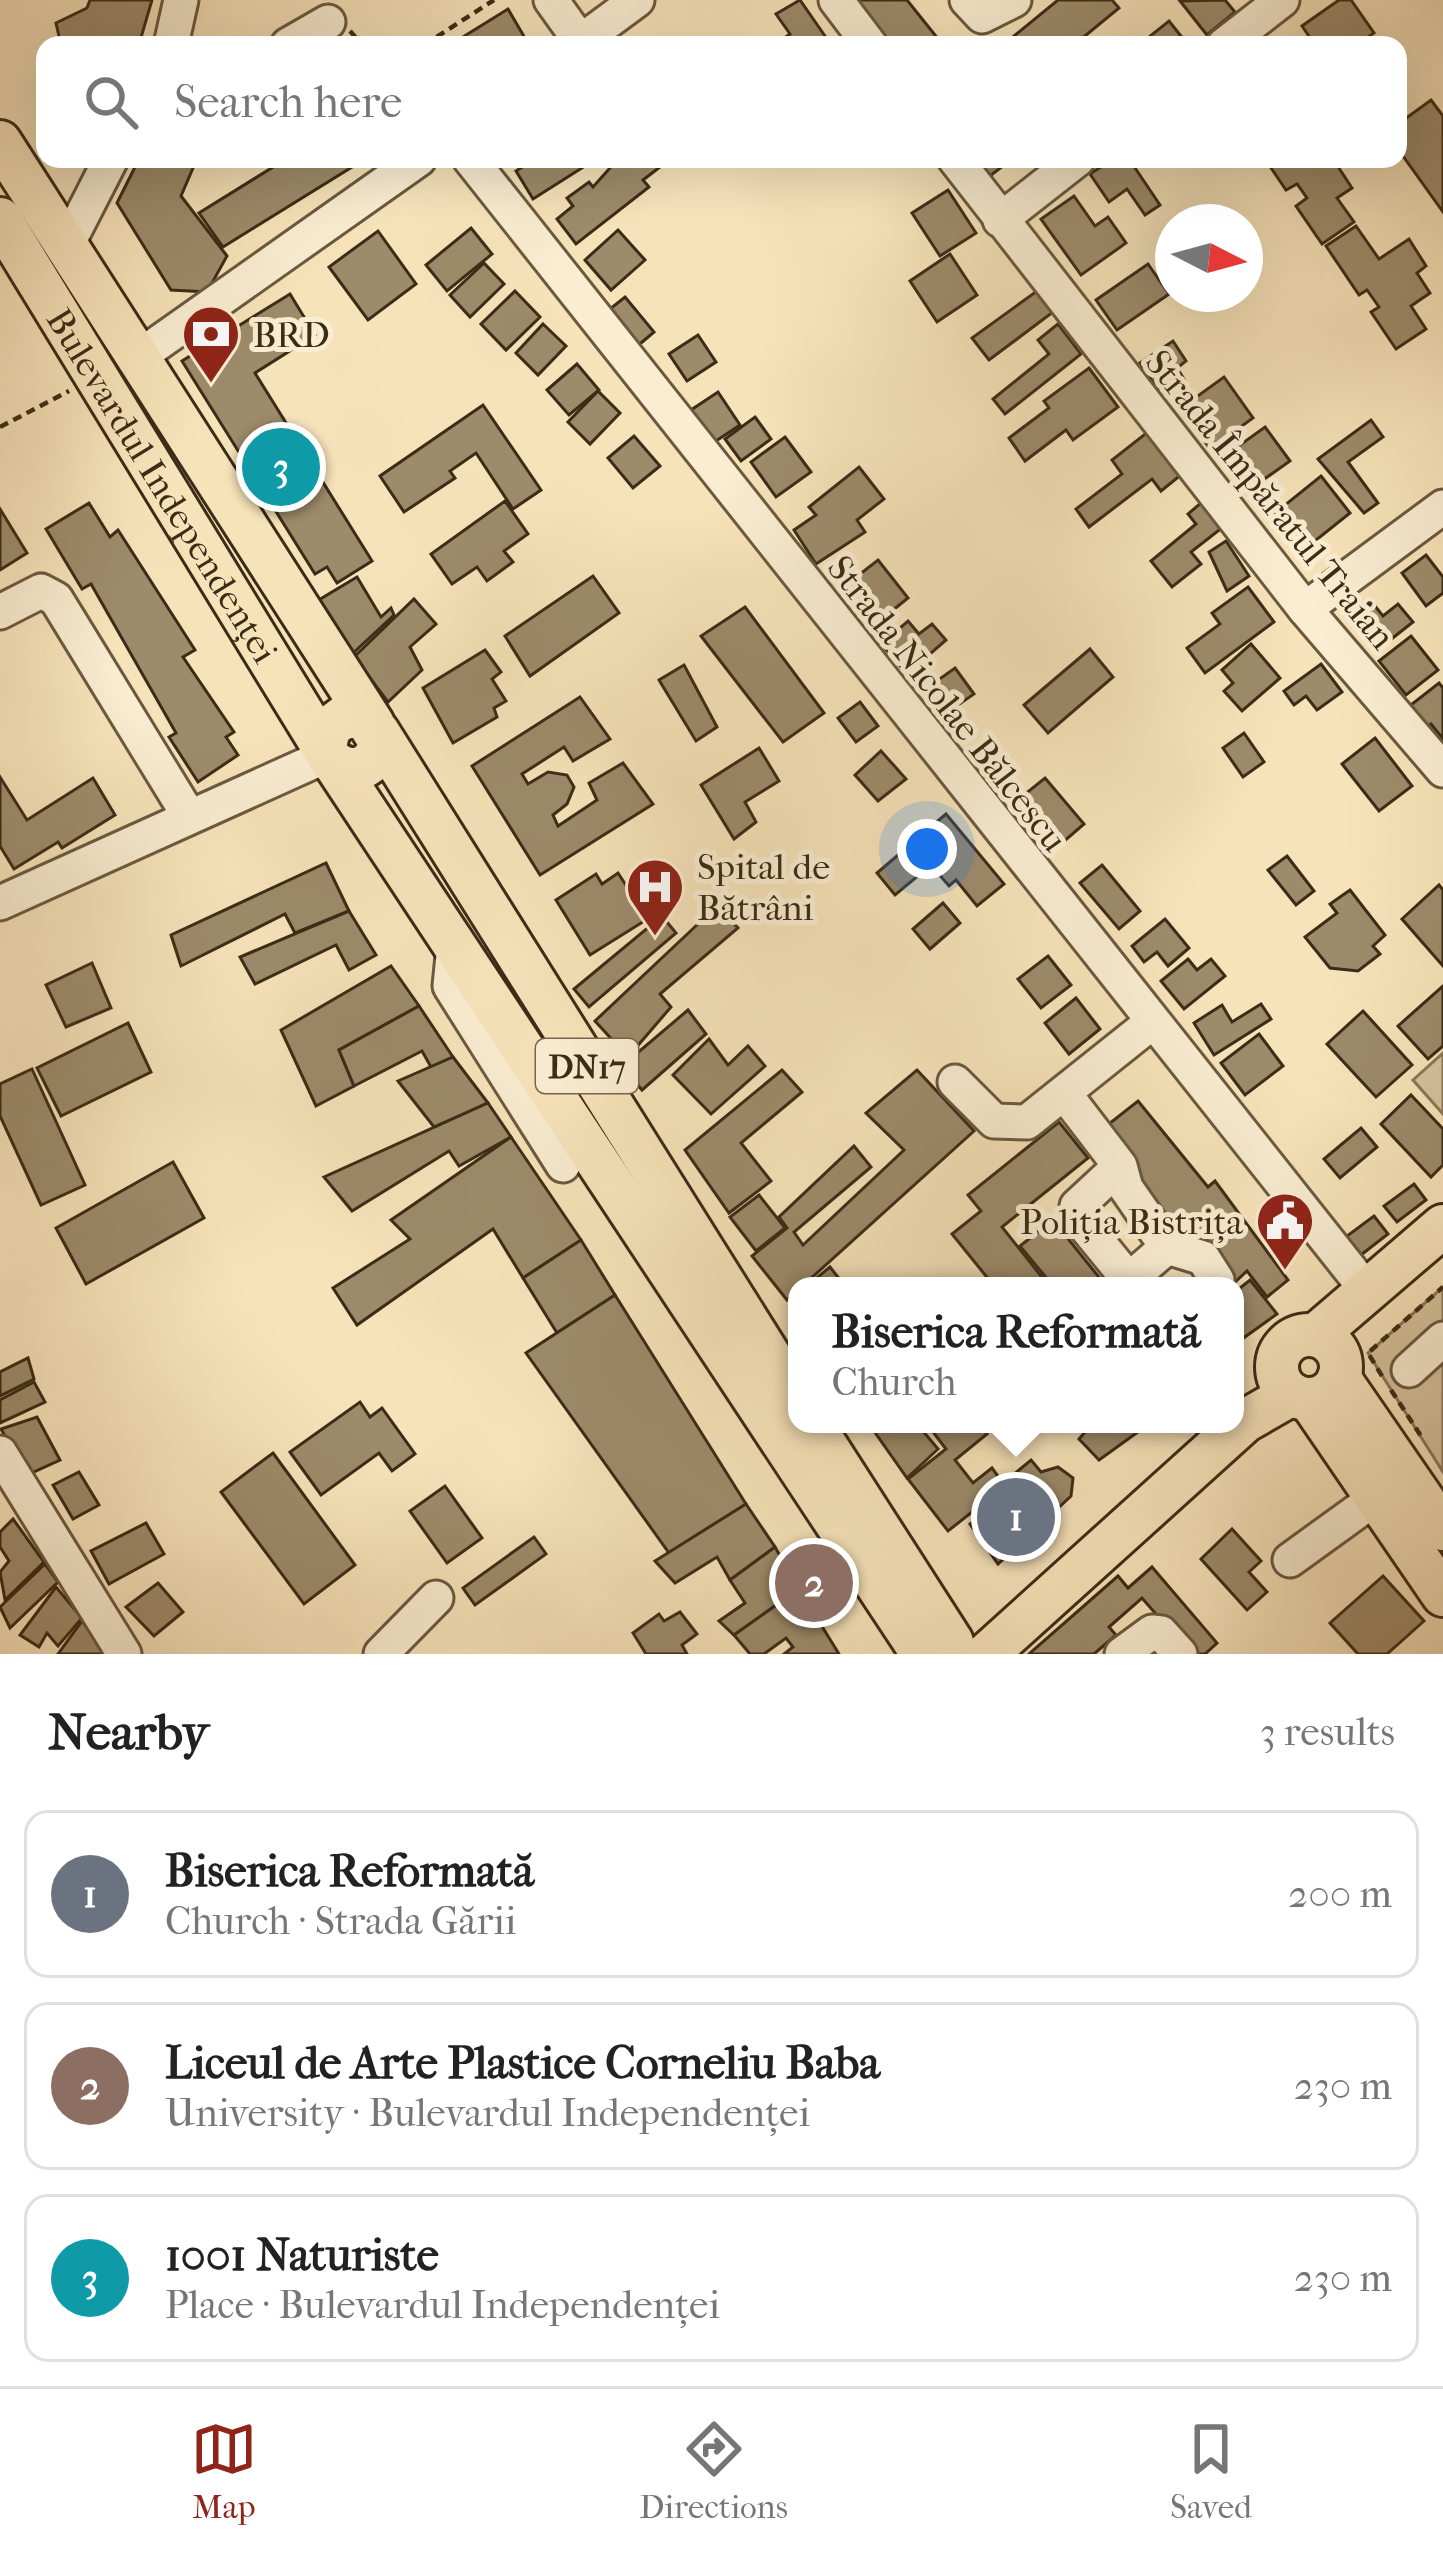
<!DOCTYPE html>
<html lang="en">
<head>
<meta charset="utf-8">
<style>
	body { margin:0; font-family:"IM FELL French Canon",serif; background:#f2f2f2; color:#222 }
	.compass { position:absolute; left:1155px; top:204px; width:108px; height:108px; border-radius:50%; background:#fff; box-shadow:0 12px 48px #0002; rotate:96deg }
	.you { position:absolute; left:927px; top:849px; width:42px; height:42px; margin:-30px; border:9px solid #fff; border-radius:50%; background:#1a73e8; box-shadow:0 0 0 18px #1a73e833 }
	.badge { display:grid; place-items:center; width:78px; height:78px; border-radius:50%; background:#8f2418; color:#fff; font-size:39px; font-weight:700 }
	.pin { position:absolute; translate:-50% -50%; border:6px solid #fff; box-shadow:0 3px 12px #0006 }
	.popup { position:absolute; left:788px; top:1277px; width:456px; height:156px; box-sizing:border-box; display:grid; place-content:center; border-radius:24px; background:#fff; filter:drop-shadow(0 3px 9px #0005); font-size:39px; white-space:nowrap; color:#767676 }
	.popup b { font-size:45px; color:#222 }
	.popup::after { content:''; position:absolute; left:50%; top:100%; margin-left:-24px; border:24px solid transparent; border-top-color:#fff }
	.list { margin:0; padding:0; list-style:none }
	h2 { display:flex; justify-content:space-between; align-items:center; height:156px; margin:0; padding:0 48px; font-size:51px }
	h2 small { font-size:39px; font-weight:400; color:#767676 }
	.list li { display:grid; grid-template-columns:78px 1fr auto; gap:36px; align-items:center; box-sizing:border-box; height:168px; margin:0 24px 24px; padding:0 24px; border:3px solid #e0e0e0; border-radius:24px }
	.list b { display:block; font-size:45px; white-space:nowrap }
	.list p { margin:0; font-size:39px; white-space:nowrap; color:#767676 }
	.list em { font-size:39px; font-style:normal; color:#767676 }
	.icon { flex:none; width:66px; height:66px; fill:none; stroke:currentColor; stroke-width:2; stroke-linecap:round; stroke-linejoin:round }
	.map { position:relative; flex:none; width:1443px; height:1654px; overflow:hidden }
	.search { position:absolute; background:#fff; box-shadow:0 12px 48px #0002; left:36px; right:36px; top:36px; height:132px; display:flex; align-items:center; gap:30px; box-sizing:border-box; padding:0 42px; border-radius:24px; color:#767676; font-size:45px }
	.sheet { height:732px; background:#fff }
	nav { display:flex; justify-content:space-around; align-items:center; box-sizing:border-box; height:168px; border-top:3px solid #e0e0e0; background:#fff; font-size:33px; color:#767676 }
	nav a { display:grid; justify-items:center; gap:6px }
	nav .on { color:#8f2418 }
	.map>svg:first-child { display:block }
</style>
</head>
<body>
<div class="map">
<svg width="1443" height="1654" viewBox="0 0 1443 1654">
	<rect width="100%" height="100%" fill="#f7e3ba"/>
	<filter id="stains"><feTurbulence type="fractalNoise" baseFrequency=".00167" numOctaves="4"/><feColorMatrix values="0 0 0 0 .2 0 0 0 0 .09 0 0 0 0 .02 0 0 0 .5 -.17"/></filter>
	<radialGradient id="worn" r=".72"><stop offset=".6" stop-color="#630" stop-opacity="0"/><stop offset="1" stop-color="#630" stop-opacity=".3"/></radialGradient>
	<g fill="#d7c49e" stroke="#8a785a" stroke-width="3">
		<polygon points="1443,1053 1443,1114 1413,1080"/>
		<polygon points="1443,1287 1443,1472 1368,1353"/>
	</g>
	<g fill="#9d8b6b" stroke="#3c2b16" stroke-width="3">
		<polygon points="90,0 152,0 140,41 61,45 56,23 87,8"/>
		<polygon points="800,0 825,36 812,45 774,45 790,34 776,14"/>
		<polygon points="850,0 907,0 943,45 886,45"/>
		<polygon points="1058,0 1112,0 1119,8 1074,45 1003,45"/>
		<polygon points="1225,0 1235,12 1207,35 1180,1"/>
		<polygon points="1339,0 1351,0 1374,33 1357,45 1315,45 1302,26"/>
		<polygon points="508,9 529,45 450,45"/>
		<polygon points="1169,21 1188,45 1139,45"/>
		<polygon points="1431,100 1443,116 1443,212 1398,149 1398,124"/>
		<polygon points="139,159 213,159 210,165 196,161 181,196 227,256 207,292 171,290 117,203"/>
		<polygon points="286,159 365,159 223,247 199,213"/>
		<polygon points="535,159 596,159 533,199 516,171"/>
		<polygon points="618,159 653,159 660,167 643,180 649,187 576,244 557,219 573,206 567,198 589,182 593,187"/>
		<polygon points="976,159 1012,159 990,176"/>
		<polygon points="1113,159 1129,159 1160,205 1145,215 1127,189 1109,202 1090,174"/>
		<polygon points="1265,159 1333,159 1352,188 1337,198 1354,222 1322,244 1296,206 1307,198 1297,184 1286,190"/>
		<polygon points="948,190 976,233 940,256 912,213"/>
		<polygon points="1074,196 1095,226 1108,217 1126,243 1081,275 1041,219"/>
		<polygon points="1356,226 1379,259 1409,239 1426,266 1417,273 1430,293 1411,306 1426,329 1396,349 1371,312 1379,307 1367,290 1359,295 1326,246"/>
		<polygon points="471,228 492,254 447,291 426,265"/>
		<polygon points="618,230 645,260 611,290 585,260"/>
		<polygon points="378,231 416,284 368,320 329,267"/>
		<polygon points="950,254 977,295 937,322 910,281"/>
		<polygon points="484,263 504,284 470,317 450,295"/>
		<polygon points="1148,264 1169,294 1117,330 1096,300"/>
		<polygon points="515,291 540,317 506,350 481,324"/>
		<polygon points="1037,291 1053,312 989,360 972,338"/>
		<polygon points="290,294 315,335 255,373 372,561 337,583 327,567 315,574 182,361"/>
		<polygon points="625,297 654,332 634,349 605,313"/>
		<polygon points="543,324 566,346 538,375 516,353"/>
		<polygon points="1058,324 1081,354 1005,414 993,399 1049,354 1038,340"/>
		<polygon points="698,335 716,362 687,381 669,354"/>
		<polygon points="1173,341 1186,361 1177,368 1184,379 1161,394 1140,363"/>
		<polygon points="577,364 599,390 569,415 547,390"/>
		<polygon points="1089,368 1118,407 1073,440 1066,430 1025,461 1009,438 1049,408 1044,401"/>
		<polygon points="1224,377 1253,418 1210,449 1181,408"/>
		<polygon points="598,391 620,413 590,444 568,422"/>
		<polygon points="718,392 740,425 710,445 688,412"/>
		<polygon points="483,405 541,490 513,509 476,453 450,471 455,478 404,512 380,476"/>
		<polygon points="755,417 771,439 741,461 725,439"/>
		<polygon points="1371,420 1383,437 1348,462 1378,503 1364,513 1318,459"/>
		<polygon points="1265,427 1290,461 1246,492 1222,458"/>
		<polygon points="1149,431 1182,474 1161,491 1152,479 1089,527 1076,509 1122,474 1112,460"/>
		<polygon points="634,436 660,466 633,488 608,458"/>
		<polygon points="785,437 811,472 776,497 751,462"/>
		<polygon points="859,467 884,499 857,520 865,532 816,564 794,530 816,515 809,507"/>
		<polygon points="1321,476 1350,513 1310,545 1303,536 1291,545 1269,518"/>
		<polygon points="505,501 528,534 504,551 513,562 487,581 477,567 452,584 431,554"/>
		<polygon points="1202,502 1223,527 1191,552 1201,564 1172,587 1151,561 1196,524 1188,514"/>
		<polygon points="89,503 110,537 118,530 195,650 183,657 234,732 226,737 238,755 198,782 169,737 176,733 91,584 82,589 46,529"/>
		<polygon points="0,509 27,553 0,570"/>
		<polygon points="1226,541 1249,576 1227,591 1209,552"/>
		<polygon points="1426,555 1443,577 1443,593 1426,606 1402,573"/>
		<polygon points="878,560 908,598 872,627 842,588"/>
		<polygon points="593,576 619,613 530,676 505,636"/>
		<polygon points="357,577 381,617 391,608 394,615 351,655 317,601"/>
		<polygon points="1248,587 1274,622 1205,673 1187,648 1220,624 1212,613"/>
		<polygon points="414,599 436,624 410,647 422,670 388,702 354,657"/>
		<polygon points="1370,600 1383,616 1398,604 1413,622 1385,644 1376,632 1367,640 1349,618"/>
		<polygon points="745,607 824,713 783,742 701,636"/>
		<polygon points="908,621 919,634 932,624 946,640 907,674 881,644"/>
		<polygon points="1411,636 1438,670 1406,695 1379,661"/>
		<polygon points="1251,644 1280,678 1242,711 1224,691 1233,683 1222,670"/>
		<polygon points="1090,649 1113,677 1048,733 1024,705"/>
		<polygon points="485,650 501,672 492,679 506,701 494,708 497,717 453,743 423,688"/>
		<polygon points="1321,664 1342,692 1317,710 1306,696 1294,705 1284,691"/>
		<polygon points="684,665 717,727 696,741 659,680"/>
		<polygon points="955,668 974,694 942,716 924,690"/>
		<polygon points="1439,683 1443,688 1443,739 1431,724 1424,729 1407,708"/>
		<polygon points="580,697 610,739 573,761 564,747 522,774 528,784 548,772 567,775 574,787 567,804 553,815 558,826 597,800 589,783 623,763 653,804 540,875 472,766"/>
		<polygon points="860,702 878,726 856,742 838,718"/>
		<polygon points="1244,733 1264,762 1243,777 1223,748"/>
		<polygon points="1375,738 1412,786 1379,811 1342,764"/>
		<polygon points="759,748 779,781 745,802 756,822 734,839 701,785"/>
		<polygon points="881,751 906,779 878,801 855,775"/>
		<polygon points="0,777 27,820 93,778 115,815 62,848 58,842 14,869 0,846"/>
		<polygon points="1045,778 1084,824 1054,850 1014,803"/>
		<polygon points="946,814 1004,884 977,906 956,880 949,886 931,865 895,895 877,873"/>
		<polygon points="1287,856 1314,891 1296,905 1268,870"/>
		<polygon points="326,863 349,911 295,933 285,914 181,966 171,935"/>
		<polygon points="1102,865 1140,911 1119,929 1080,883"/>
		<polygon points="618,873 631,893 641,887 657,913 590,955 556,900 596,874 602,884"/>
		<polygon points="1439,885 1443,890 1443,966 1402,919"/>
		<polygon points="1350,890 1385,935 1373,946 1380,954 1358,971 1330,968 1305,937 1337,913 1330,904"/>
		<polygon points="943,903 960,923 930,949 913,929"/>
		<polygon points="717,906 738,928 660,994 671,1007 628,1057 595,1021"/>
		<polygon points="349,911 376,955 349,970 336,945 255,984 240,957"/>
		<polygon points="662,916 676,933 589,1007 574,989"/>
		<polygon points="1165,919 1189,948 1168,966 1157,952 1144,962 1132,946"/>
		<polygon points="1048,956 1071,985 1041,1008 1018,979"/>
		<polygon points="1188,959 1197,970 1211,959 1225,976 1184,1009 1161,981"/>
		<polygon points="92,963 111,1008 66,1027 46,985"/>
		<polygon points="391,966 419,1006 339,1050 354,1086 316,1106 281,1030"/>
		<polygon points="1443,986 1443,1046 1428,1059 1398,1026"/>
		<polygon points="1076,998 1100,1029 1069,1054 1045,1023"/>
		<polygon points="1261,1004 1271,1019 1214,1055 1194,1023 1222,1005 1232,1022"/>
		<polygon points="419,1006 453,1057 431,1067 422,1051 354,1086 339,1050"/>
		<polygon points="688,1010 706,1034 642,1090 622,1066"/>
		<polygon points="1363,1011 1412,1065 1376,1097 1327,1044"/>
		<polygon points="128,1023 151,1072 61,1116 37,1068"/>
		<polygon points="1259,1034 1283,1066 1245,1095 1221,1063"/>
		<polygon points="709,1039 728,1065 748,1046 765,1066 711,1114 673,1075"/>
		<polygon points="453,1057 488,1103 434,1127 398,1081"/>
		<polygon points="32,1069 85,1185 41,1205 0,1116 0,1084"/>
		<polygon points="782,1070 802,1092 741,1143 771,1181 729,1213 685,1150"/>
		<polygon points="917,1070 974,1131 787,1300 752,1256 787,1228 779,1217 854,1146 871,1167 794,1232 803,1245 904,1150 866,1113"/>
		<polygon points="1411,1095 1443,1129 1443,1165 1431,1177 1381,1124"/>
		<polygon points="1138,1101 1208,1187 1215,1181 1288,1280 1267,1297 1247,1271 1233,1284 1187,1220 1177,1230 1105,1127"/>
		<polygon points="488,1103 511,1137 459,1166 449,1151 352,1211 324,1177"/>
		<polygon points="1059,1122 1088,1158 1002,1227 1049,1286 994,1286 952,1234 981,1211 968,1195"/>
		<polygon points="1361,1128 1377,1147 1340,1178 1324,1159"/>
		<polygon points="511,1137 581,1240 523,1278 493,1229 357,1325 333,1288 410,1239 391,1220"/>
		<polygon points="173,1162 204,1218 86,1284 56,1228"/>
		<polygon points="1414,1184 1426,1200 1397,1222 1384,1206"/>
		<polygon points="759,1195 785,1228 756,1251 730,1217"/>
		<polygon points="1374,1216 1388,1234 1357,1258 1343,1239"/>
		<polygon points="1053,1220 1106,1286 1053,1286 1020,1246"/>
		<polygon points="581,1240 615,1295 557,1333 523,1278"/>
		<polygon points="830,1267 845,1286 807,1286"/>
		<polygon points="1250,1280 1277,1314 1235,1344 1235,1292"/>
		<polygon points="615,1295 746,1504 669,1553 526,1353"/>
		<polygon points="28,1358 34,1379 0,1396 0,1372"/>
		<polygon points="34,1382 45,1402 0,1423 0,1400"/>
		<polygon points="360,1402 370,1417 382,1408 415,1454 392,1471 379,1453 321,1495 290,1452"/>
		<polygon points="37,1417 60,1460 27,1475 1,1429"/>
		<polygon points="869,1424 929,1424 922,1430 938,1449 907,1478"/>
		<polygon points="935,1424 979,1424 987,1434 955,1460 973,1483 992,1468 1005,1486 948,1531 908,1479 946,1449 930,1428"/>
		<polygon points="1092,1424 1149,1424 1099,1460 1079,1439"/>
		<polygon points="273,1453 355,1565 304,1604 221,1492"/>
		<polygon points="1031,1460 1041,1472 1058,1467 1073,1478 1071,1496 998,1564 970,1524 1021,1485 1013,1475"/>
		<polygon points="79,1472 99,1505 73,1519 53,1485"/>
		<polygon points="445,1486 482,1538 447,1563 410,1511"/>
		<polygon points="746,1504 775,1547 730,1580 717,1557 675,1583 655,1561"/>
		<polygon points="13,1519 44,1562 5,1600 0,1572 9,1561 0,1547 0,1532"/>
		<polygon points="146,1523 164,1554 109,1584 91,1551"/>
		<polygon points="1232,1529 1261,1561 1249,1572 1267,1592 1247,1610 1201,1559"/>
		<polygon points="534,1537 546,1554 475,1605 463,1588"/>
		<polygon points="775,1547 799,1589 734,1635 719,1621 745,1603 730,1580"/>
		<polygon points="45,1564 58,1582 10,1628 0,1607"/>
		<polygon points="1152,1567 1217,1643 1205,1654 1191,1654 1142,1598 1109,1627 1116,1635 1094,1654 1029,1654 1118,1576 1128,1588"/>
		<polygon points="1383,1576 1424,1621 1387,1654 1358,1654 1330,1623"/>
		<polygon points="158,1583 183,1612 154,1636 126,1607"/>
		<polygon points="56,1587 82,1618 58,1646 47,1633 39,1647 20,1635"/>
		<polygon points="799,1589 839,1654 784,1654 793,1647 786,1638 764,1654 750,1654 734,1635"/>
		<polygon points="680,1612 697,1634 682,1645 687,1654 646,1654 633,1633 659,1614 664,1621"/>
		<polygon points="82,1621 105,1649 101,1654 58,1654"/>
	</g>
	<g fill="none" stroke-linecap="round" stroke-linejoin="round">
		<g stroke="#6b593f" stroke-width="39">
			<g id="minor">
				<polyline points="551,0 581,42"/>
				<polyline points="836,0 870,45"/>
				<polyline points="967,0 982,16 1014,0"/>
				<polyline points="171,45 181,0"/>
				<polyline points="288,45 328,22"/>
				<polyline points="576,45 637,0"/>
				<polyline points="1224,45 1282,0"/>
				<polyline points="470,159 1369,1293"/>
				<polyline points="955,159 1305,609 1443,770"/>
				<polyline points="1000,220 1078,159"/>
				<polyline points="67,245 111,159"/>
				<polyline points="137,358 419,159"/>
				<polyline points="1305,609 1443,507"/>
				<polyline points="0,612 41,591 56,599 189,816"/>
				<polyline points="0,903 328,755"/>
				<polyline points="454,946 450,986 563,1165"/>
				<polyline points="955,1082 994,1121 1027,1122 1151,1023"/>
				<polyline points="1064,1093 1120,1166 1126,1188 1167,1247 1129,1280 1076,1215 1077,1206 1120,1166"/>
				<polyline points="1167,1247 1203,1258 1217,1280 1214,1286"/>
				<polyline points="1409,1370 1443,1339"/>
				<polyline points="0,1453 124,1654"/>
				<polyline points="1290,1560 1377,1497"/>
				<polyline points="381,1654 436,1598"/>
				<polyline points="1122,1654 1152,1632 1161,1633 1180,1654"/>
			</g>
		</g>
		<g stroke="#3c2b16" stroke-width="48">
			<g id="major">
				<polyline points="0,142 373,724"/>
				<path id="s1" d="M0,219L331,760C352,777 376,769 380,741L365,718L345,716L329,728L325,748"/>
				<polyline points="378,732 797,1400"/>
				<polyline points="334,763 922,1653"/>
				<polyline points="1316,1335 1443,1226"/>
				<circle cx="1309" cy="1367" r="32"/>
				<polyline points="1339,1378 1443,1529"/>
				<polyline points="1309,1399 1443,1595"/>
				<polyline points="812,1424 952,1642"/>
				<polyline points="987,1654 1245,1421 1292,1394"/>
			</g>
		</g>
		<g stroke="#3c2b16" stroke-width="4.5" stroke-dasharray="9 6" stroke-linecap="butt">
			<polyline points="350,31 362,45"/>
			<polyline points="424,45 494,0"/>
			<polyline points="0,427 69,391"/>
			<polyline points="1382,1376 1368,1353 1443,1287"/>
			<polyline points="1391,1390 1421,1436"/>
		</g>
		<use href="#minor" stroke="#faedd2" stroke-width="33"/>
		<use href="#major" stroke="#f7e3ba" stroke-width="42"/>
	</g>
	<defs>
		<g id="bank-pin" transform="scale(3)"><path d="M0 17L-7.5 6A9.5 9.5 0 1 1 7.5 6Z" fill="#8f2418" stroke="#faedd2"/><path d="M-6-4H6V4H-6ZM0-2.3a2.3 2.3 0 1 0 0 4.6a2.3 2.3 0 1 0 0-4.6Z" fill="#fff"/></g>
		<g id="hospital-pin" transform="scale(3)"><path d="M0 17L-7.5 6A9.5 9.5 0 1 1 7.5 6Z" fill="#8f2418" stroke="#faedd2"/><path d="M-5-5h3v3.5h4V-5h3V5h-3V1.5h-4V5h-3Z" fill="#fff"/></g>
		<g id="civic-pin" transform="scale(3)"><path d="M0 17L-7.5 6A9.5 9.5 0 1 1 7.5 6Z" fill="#8f2418" stroke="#faedd2"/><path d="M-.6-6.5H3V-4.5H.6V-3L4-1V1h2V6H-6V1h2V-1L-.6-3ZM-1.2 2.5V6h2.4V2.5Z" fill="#fff"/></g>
	</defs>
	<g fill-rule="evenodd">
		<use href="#bank-pin" x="211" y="334"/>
		<use href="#hospital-pin" x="655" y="887"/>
		<use href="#civic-pin" x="1285" y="1221"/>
	</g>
	<g text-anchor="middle" stroke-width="10" stroke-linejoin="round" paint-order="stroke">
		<rect fill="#faedd2" stroke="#75654e" stroke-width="3" x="536" y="1039" width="102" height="54" rx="9"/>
		<g font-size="33" font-weight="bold" fill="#3c2b16">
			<text x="587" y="1078">DN17</text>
		</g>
		<g font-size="36" fill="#3c2b16" stroke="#faedd2" text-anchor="start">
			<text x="253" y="347">BRD</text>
			<text x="697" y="879">Spital de<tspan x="697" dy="41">Bătrâni</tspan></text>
			<text x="1243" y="1234" text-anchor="end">Poliția Bistrița</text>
		</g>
		<g font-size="36" fill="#3c2b16" stroke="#faedd2">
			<text dy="13" stroke="none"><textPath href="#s1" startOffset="312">Bulevardul Independenței</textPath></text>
			<text transform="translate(1271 499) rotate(51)" y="13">Strada Împăratul Traian</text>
			<text transform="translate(948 703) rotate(52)" y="13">Strada Nicolae Bălcescu</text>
		</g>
	</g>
	<rect width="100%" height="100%" filter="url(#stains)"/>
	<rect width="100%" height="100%" fill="url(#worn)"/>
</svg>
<svg class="compass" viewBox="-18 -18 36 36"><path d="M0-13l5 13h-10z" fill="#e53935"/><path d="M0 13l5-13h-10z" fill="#767676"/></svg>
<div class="you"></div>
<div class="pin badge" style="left:1016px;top:1517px;background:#6b7280">1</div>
<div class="popup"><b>Biserica Reformată</b>Church</div>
<div class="pin badge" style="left:814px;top:1583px;background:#8d6e63">2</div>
<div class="pin badge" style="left:281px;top:467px;background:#0f9aa8">3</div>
<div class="search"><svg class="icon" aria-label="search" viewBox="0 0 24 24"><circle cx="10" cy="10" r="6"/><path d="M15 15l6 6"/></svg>Search here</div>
</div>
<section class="sheet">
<h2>Nearby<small>3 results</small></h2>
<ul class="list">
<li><span class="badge" style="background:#6b7280">1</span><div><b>Biserica Reformată</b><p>Church · Strada Gării</p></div><em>200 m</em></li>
<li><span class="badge" style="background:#8d6e63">2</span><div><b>Liceul de Arte Plastice Corneliu Baba</b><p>University · Bulevardul Independenței</p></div><em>230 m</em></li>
<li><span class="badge" style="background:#0f9aa8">3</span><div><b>1001 Naturiste</b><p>Place · Bulevardul Independenței</p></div><em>230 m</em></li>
</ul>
</section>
<nav>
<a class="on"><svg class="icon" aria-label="map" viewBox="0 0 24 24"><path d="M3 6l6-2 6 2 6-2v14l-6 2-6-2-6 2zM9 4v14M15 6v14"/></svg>Map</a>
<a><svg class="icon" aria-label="directions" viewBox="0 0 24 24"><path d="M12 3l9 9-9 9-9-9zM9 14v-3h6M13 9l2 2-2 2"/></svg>Directions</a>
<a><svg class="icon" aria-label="saved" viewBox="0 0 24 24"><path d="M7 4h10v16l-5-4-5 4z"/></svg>Saved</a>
</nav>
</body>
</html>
